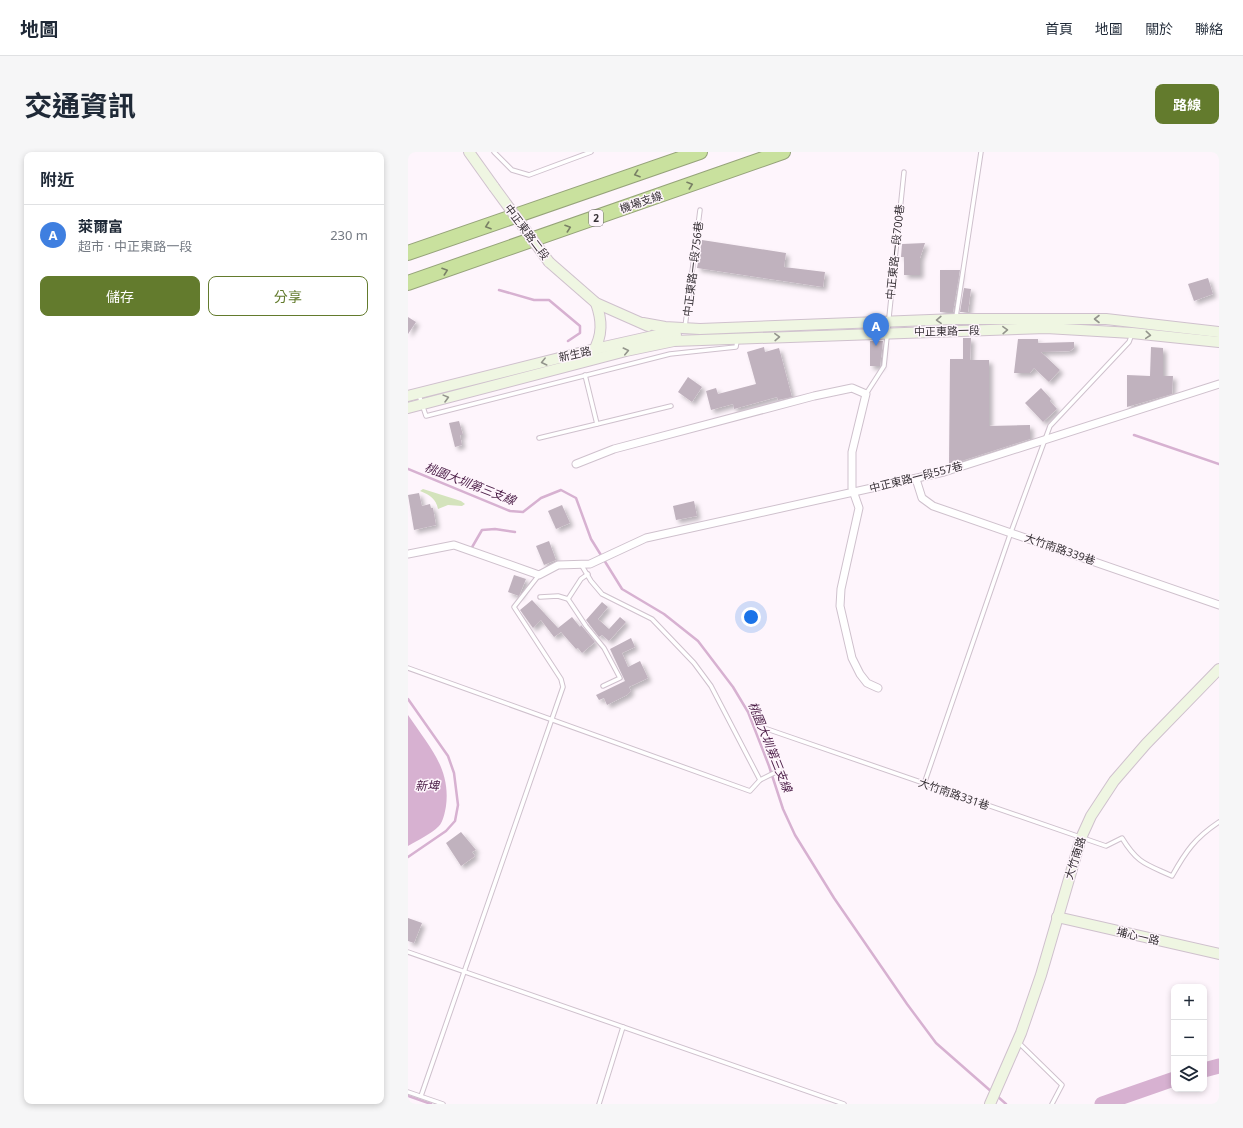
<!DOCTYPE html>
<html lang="zh-TW">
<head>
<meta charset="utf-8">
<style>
	body { margin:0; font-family:"Noto Sans","Noto Sans TC",sans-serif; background:#f6f6f7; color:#1f2937 }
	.controls { position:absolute; right:12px; bottom:12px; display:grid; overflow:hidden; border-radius:8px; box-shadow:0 2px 6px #0003 }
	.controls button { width:36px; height:36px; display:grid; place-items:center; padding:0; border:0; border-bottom:1px solid #e0e1e3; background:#fff; color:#1f2937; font:20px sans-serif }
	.you { position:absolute; left:343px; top:465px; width:14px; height:14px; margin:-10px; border:3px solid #fff; border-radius:50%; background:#1a73e8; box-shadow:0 0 0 6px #1a73e833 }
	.badge { display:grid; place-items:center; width:26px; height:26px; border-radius:50%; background:#637b2d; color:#fff; font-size:13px; font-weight:700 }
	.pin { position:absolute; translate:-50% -33px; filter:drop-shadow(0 1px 2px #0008) }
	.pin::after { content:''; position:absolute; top:21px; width:14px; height:12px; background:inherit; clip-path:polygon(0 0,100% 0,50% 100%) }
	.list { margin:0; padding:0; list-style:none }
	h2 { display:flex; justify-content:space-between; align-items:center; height:52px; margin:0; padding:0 16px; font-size:17px }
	h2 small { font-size:13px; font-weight:400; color:#747a83 }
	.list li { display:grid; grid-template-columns:26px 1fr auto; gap:12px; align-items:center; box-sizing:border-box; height:60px; padding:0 16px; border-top:1px solid #e0e1e3 }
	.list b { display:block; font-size:15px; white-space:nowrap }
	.list p { margin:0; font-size:13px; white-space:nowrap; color:#747a83 }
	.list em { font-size:13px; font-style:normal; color:#747a83 }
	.actions { display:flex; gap:8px; padding:12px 16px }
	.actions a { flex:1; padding:9px 0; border:1px solid #637b2d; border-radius:8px; text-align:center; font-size:14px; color:#637b2d }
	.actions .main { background:#637b2d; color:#fff }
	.icon { flex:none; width:22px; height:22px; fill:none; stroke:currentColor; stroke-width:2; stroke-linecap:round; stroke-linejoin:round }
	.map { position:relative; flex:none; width:811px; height:952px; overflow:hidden; border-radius:8px }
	header { display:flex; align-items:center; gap:24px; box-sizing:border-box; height:56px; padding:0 20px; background:#fff; border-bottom:1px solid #e0e1e3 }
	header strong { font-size:19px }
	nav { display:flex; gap:22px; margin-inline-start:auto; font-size:14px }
	.intro { display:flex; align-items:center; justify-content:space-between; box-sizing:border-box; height:96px; padding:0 24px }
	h1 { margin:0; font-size:28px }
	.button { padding:10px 18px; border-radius:8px; background:#637b2d; color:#fff; font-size:14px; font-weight:700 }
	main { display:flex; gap:24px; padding:0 24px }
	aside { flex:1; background:#fff; border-radius:8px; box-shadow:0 2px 6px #0003 }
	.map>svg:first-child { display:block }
</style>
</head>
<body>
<header>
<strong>地圖</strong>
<nav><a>首頁</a><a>地圖</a><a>關於</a><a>聯絡</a></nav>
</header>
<div class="intro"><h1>交通資訊</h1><a class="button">路線</a></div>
<main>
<aside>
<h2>附近<small></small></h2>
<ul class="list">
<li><span class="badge" style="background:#3f7fe0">A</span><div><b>萊爾富</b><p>超市 · 中正東路一段</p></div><em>230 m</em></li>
</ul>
<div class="actions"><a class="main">儲存</a><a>分享</a></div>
</aside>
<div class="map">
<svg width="811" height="952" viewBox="0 0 811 952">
	<defs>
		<filter id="shadow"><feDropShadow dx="3.5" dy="3.5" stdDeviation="2" flood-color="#0004"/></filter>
	</defs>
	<rect width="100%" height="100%" fill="#fef5fc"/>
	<path fill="#d4e3bc" d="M15,337L53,349L57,352L54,354L40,353L30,357C28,347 22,343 12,339Z"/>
	<path fill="#d7b1d1" d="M0,563C20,593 43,616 38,654C37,660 35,670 31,674C23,682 10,688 0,694Z"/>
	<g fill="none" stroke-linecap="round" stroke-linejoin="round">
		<g stroke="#d7b1d1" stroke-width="2.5">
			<polyline points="91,138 126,148 141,148 172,174 172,181 160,189"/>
			<polyline points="726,283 811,312"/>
			<polyline points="0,317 102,359 115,360 133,346 153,338 168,346 183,387 214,437 256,462 290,489 325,535 340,560 361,614 375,657 387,683 426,746 499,852 528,891 585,941"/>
			<polyline points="63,397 74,378 87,377 107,380"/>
			<polyline points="0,547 40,604 46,621 50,653 47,669 38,679 0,705"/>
			<polyline points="0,944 23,952"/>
			<polyline points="589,944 598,952"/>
		</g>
		<g stroke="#d7b1d1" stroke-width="15">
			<polyline points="796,918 811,914"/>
			<polyline points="694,952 766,927"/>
		</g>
	</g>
	<g fill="#c0b2be" filter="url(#shadow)">
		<polygon points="294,88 378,101 376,115 417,120 415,135 289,116"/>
		<polygon points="517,91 512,106 512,123 496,123 496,105 493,105 494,92"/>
		<polygon points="532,118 552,118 545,160 532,160"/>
		<polygon points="800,126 805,142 786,149 780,132"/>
		<polygon points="556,136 563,137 560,160 552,160"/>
		<polygon points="0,165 8,170 0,182"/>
		<polygon points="555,186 563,186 562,208 581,208 581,274 622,273 622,287 541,313 542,207 555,207"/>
		<polygon points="610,187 630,187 630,191 666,190 666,196 662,199 633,200 652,218 641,230 626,216 622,221 606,221"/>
		<polygon points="462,189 475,189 472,214 462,214"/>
		<polygon points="356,195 357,200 371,196 384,245 370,248 369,245 326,257 325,252 303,258 298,239 308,236 310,242 348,232 339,200"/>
		<polygon points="743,195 755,196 755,224 765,224 764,242 719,255 719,223 742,224"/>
		<polygon points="280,225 294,235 284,250 270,240"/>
		<polygon points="633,236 643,247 642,249 649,257 635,270 617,251"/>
		<polygon points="51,269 55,283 52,283 54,293 47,295 41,271"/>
		<polygon points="11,341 14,354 22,352 23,356 25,356 28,373 6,378 0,343"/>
		<polygon points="286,349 289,364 268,368 265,354"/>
		<polygon points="154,353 162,371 148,377 140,359"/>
		<polygon points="141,389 148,408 136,413 128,394"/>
		<polygon points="106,423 118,427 111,444 100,440"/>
		<polygon points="124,448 150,476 164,465 172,475 173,473 187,490 174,501 170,496 168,497 153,480 146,485 133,468 125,476 112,458"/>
		<polygon points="194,450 200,455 190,467 201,477 212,465 218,470 201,489 194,483 191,485 178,468"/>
		<polygon points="223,486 227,495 214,501 220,515 232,509 240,526 221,535 223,539 219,543 199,553 196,546 191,548 188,543 217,529 202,497"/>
		<polygon points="53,680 68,698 64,700 67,704 53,714 38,691"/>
		<polygon points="0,766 14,771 6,791 0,789"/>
	</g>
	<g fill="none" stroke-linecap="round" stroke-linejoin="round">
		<g stroke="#cfc1cd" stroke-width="5.5">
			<g id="lane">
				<polyline points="86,0 104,18 121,23 183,0"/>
				<polyline points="548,165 573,0"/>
				<polyline points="277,175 292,58"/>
				<polyline points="458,242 476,214 496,20"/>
				<polyline points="11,243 18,264 262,202 328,195 329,189"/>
				<polyline points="189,272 263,254"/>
				<polyline points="131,286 189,272 177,223"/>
				<polyline points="132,445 150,444 160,447 173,427 180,422"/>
				<polyline points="160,447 178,474 196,496 212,526 195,534"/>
				<polyline points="0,516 342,639 352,628 303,534 286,511 244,467 194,442 183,429 174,414"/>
				<path d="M352,628L372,618L356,584L359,577L698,694L714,686C730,712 738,712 764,724C778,699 787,686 811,670"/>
				<polyline points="516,632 603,380 642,274 721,190 724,182"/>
				<polyline points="0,800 436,952"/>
				<polyline points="610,890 654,933 644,952"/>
				<polyline points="0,940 35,952"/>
				<polyline points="13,944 155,535 153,527 106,455 131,423"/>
				<polyline points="191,952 215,875"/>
			</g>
		</g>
		<g stroke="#cfc1cd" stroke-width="9">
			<g id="street">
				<polyline points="168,312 206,297 406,244 444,236 458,242 444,300 444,336 451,356 433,437 432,454 444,506 452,522 459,531 470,536"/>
				<polyline points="508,327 514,346 525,354 811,453"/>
				<polyline points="0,402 46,393 131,423 150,413 182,412 238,386 536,320 811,232"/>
			</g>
		</g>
		<g stroke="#cfc1cd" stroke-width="12">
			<g id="secondary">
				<polyline points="61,0 86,35"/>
				<polyline points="141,110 188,151 240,174"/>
				<polyline points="235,171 257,175 292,177 548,167 698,167 811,180"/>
				<path d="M185,200C195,183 194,168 188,151"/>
				<polyline points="0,244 187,197 254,182 268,183"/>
				<polyline points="0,256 218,199 266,189 638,176 724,181 811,190"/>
				<polyline points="649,765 811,802"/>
				<polyline points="582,952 613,881 633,823 673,686 683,664 706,629 738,592 811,517"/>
			</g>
		</g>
		<g stroke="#96a37a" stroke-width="16">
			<g id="highway">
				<polyline points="0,101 292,0"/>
				<polyline points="0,131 375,0"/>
			</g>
		</g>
		<use href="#lane" stroke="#fff" stroke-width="3.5"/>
		<use href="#street" stroke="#fff" stroke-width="7"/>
		<use href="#secondary" stroke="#eff6e2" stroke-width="10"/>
		<use href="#highway" stroke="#c9e19e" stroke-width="14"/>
		<g stroke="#cfc1cd" stroke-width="12" stroke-linecap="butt">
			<polyline id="secondary-bridge" points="86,35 141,110"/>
		</g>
		<use href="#secondary-bridge" stroke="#eff6e2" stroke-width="10"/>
	</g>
	<defs><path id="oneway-chevron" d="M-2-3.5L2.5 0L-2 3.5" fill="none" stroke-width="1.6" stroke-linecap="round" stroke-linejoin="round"/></defs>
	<g stroke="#798065">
		<use href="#oneway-chevron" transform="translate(229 22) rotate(161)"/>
		<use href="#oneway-chevron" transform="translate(282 33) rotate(-19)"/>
		<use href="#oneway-chevron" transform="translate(80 74) rotate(161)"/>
		<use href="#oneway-chevron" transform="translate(160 76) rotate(-19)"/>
		<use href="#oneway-chevron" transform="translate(37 119) rotate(-19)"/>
	</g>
	<g stroke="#93948c">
		<use href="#oneway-chevron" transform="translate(689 167) rotate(-180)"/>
		<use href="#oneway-chevron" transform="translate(531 168) rotate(178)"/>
		<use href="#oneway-chevron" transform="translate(597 178) rotate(-2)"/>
		<use href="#oneway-chevron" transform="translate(740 183) rotate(5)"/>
		<use href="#oneway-chevron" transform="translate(369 185) rotate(-2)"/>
		<use href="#oneway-chevron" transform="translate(218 199) rotate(-13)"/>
		<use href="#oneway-chevron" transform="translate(136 210) rotate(166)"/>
		<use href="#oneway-chevron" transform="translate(38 246) rotate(-15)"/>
	</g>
	<g text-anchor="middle" stroke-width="3" stroke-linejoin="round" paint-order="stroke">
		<rect fill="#fef5fc" stroke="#736c71" stroke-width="1" x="181" y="58" width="14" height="16" rx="3"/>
		<g font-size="10" font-weight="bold" fill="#373136">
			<text x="188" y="70">2</text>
		</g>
		<g font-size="11" fill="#373136" stroke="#fef5fc">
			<text transform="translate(233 50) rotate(-19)" y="4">機場支線</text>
			<text transform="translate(119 80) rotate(53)" y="4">中正東路二段</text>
			<text transform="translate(487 100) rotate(-84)" y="4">中正東路一段700巷</text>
			<text transform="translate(285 117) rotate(-83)" y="4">中正東路一段756巷</text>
			<text transform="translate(539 179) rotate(-1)" y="4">中正東路一段</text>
			<text transform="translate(167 202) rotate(-13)" y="4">新生路</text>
			<text transform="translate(508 325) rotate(-14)" y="4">中正東路一段557巷</text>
			<text transform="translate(652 397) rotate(19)" y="4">大竹南路339巷</text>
			<text transform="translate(546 642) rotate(19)" y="4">大竹南路331巷</text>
			<text transform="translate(667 706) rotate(-72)" y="4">大竹南路</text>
			<text transform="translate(730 784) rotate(13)" y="4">埔心一路</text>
		</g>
		<g font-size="12" font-style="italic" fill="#4a1c46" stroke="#fef5fc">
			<text transform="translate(62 332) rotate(21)" y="4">桃園大圳第三支線</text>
			<text transform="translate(362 595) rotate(68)" y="4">桃園大圳第三支線</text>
			<text x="19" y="638">新埤</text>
		</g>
	</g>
</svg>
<div class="controls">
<button>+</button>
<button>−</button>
<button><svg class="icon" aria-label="layers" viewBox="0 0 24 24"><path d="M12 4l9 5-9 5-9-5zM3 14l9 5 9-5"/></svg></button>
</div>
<div class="you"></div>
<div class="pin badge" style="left:468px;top:194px;background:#3f7fe0">A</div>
</div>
</main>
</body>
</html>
